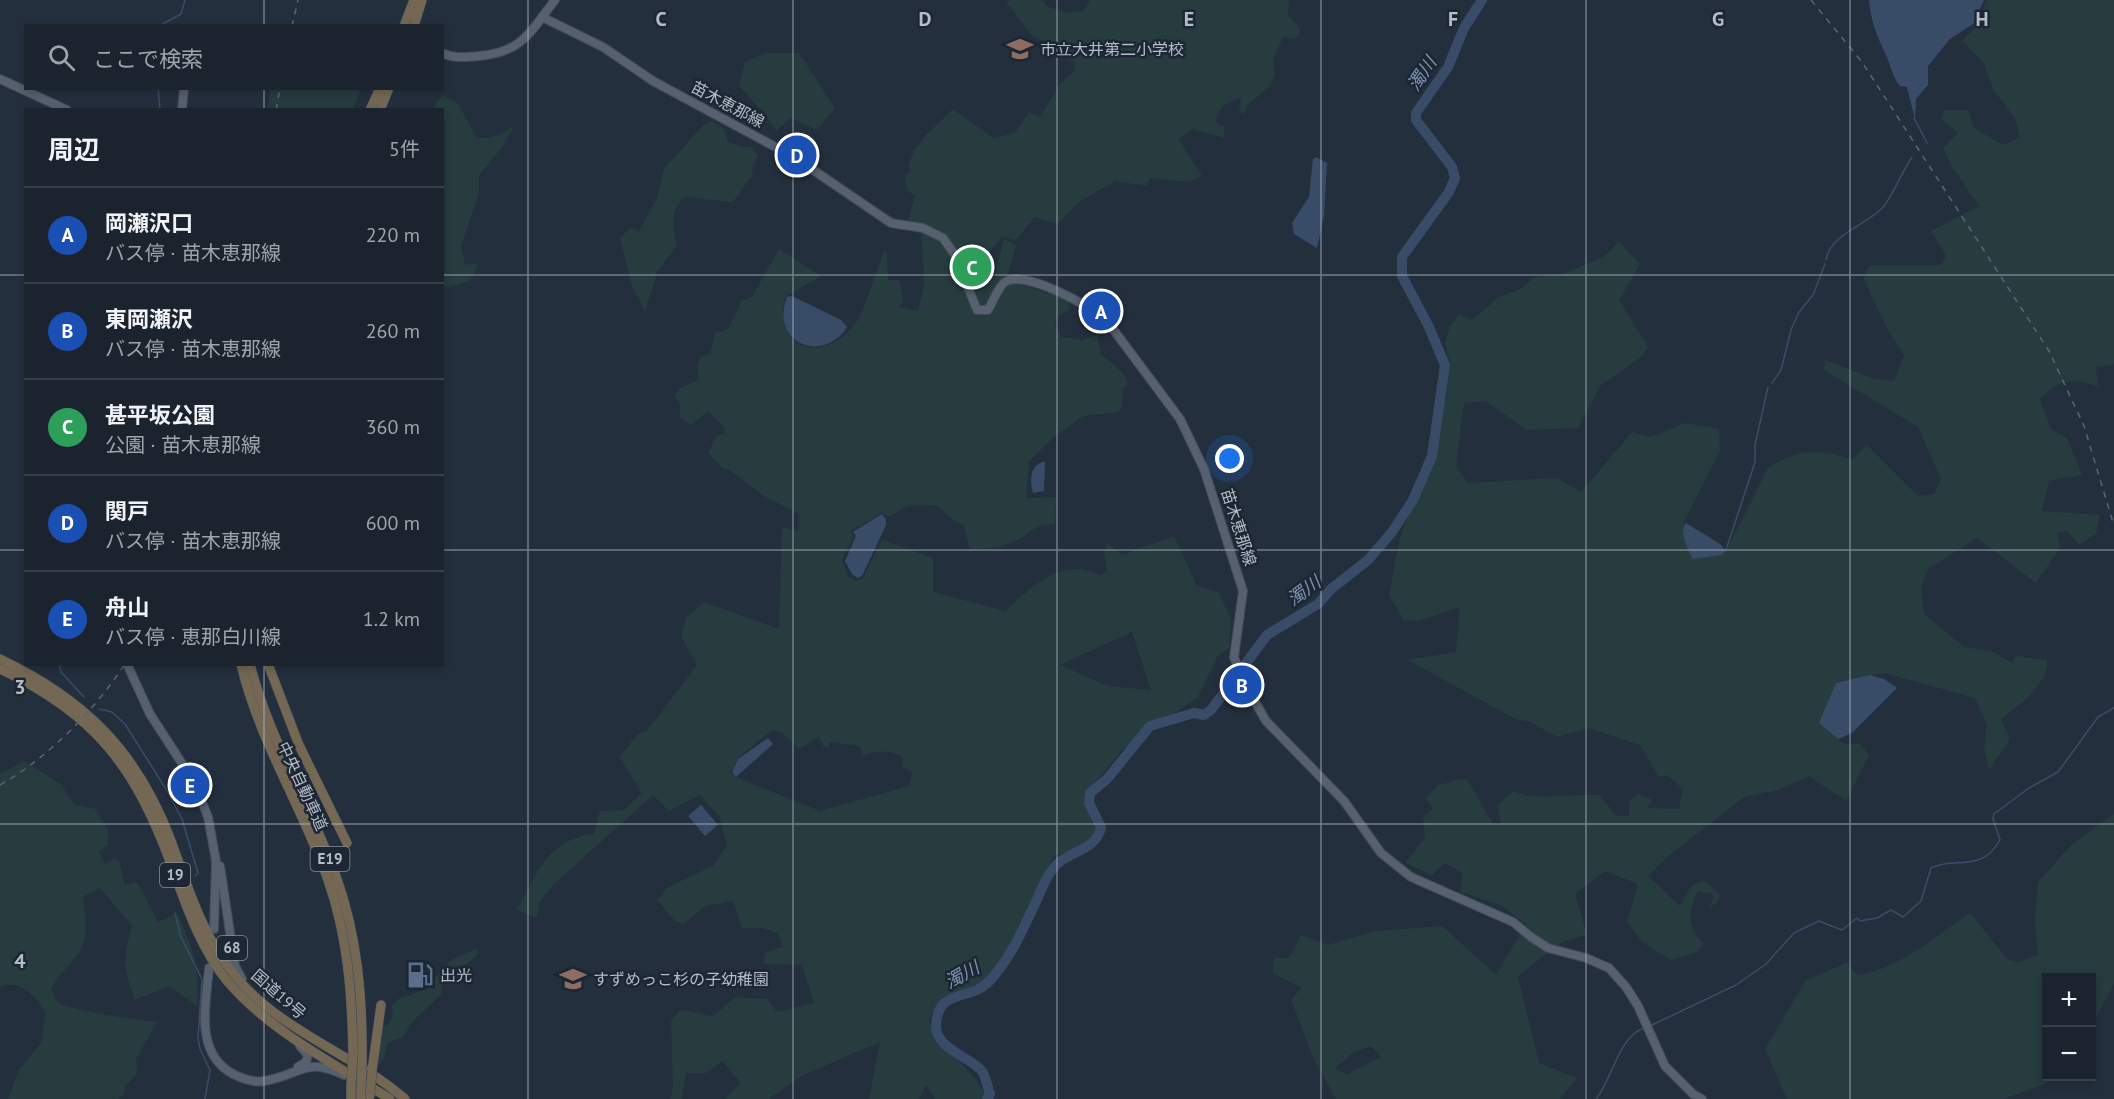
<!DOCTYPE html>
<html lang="ja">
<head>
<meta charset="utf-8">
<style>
	body { margin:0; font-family:"PT Sans","Noto Sans JP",sans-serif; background:#282f3a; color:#f1f3f6 }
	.controls { position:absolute; right:18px; bottom:18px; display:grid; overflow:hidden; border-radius:0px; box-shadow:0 3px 9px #0003 }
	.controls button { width:54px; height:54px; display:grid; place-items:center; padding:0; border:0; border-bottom:2px solid #39404a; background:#1b232e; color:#f1f3f6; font:30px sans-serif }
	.you { position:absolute; left:1230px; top:459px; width:21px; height:21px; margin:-15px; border:4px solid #fff; border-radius:50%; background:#1a73e8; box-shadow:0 0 0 9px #1a73e833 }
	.badge { display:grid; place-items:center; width:39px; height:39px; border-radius:50%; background:#bca0f2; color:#fff; font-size:20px; font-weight:700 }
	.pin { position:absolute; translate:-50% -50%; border:3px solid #fff; box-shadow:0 2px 6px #0006 }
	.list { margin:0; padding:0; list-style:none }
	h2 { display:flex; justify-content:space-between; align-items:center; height:78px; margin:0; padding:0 24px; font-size:26px }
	h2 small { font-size:20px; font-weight:400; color:#a0a4aa }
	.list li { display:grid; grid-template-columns:39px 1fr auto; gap:18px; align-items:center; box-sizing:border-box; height:96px; padding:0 24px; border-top:2px solid #39404a }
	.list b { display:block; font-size:22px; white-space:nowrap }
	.list p { margin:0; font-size:20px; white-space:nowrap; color:#a0a4aa }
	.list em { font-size:20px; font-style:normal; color:#a0a4aa }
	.icon { flex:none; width:33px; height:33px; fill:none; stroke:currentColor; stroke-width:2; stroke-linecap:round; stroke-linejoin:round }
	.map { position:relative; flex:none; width:2114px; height:1099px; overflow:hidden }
	.search { position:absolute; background:#1b232e; box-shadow:0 3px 9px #0003; left:24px; top:24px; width:420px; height:66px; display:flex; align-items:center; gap:15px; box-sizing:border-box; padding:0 21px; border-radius:0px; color:#a0a4aa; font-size:22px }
	.panel { position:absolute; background:#1b232e; box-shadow:0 3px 9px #0003; left:24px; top:108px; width:420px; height:558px; border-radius:0px }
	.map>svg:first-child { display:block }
</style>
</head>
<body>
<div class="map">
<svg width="2114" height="1099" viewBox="0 0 2114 1099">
	<rect width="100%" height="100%" fill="#242f3e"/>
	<g fill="#263c3f" fill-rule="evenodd">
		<path d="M1010,0H1043L1046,6L1067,13L1083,11L1090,0H1289L1288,15L1299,27L1300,32L1295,39L1283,37L1273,60L1275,73L1271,85L1248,105L1243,115L1239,110L1241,100L1238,98L1223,106L1216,118L1217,124L1224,126V138L1192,129L1178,139L1202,176L1188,182L1151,178L1146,186L1116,181L1082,200L1057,224L1035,217L1016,240L1002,237L985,256H979L982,278L994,277L1004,239L1016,245L1007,278C1014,284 1056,295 1068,300L1069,310L1059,315L1055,326L1062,337L1082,340L1097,335L1101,354L1124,374L1128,384L1123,388L1122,408L1118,412L1083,416L1053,438L1029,461L1026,498L1056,497L1055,524C1032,527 1039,526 1021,538C1007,547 986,549 970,550L964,526L952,519L936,505L907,506L889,517L882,513L851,531L853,536L842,561L848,576L857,581L863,578L882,540L933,558V592L1005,611C1031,588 1063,554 1100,576L1107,571L1104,553L1107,543L1122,555L1174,536L1197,586L1218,592L1231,619L1229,648L1217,657L1198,697L1122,750L1086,794L1087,805L1098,831L1081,849L1055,855C1028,893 1023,943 991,978C971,999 944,986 929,1020C940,1052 971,1064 985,1095L982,1099H935L926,1085L919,1099H869L880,1042L803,1075L769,1099H697H725L741,1083L722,1061L706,1073H686L682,1099H670L673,1088L671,1021L680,1010L713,1016L736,997L767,999L777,1012L814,1003L802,965L764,964L765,953L783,946L778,933L761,928H742L733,901L705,906L684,924L675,921L657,900L668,887L713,866L727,845L719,816L700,795L669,811L653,795L553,885L539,903L537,918L517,910C539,872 546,840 594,834L600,811L624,810L642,793L619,757L638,734L647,731L697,665L681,636L686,618L704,602L779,629L782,527L798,531L799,514L764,496L727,468H723L708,453L717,435L724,434L725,428L708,411L691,425L680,418V405L675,397L679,388L699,380L697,366L701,356L710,354L715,333L728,329L742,300L752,297L779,249L821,276L785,297C772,355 830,363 857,321C866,307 877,269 884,251L887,253L888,280H899L903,300L900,307L918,311L924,287L921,224L908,221L915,196C907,191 904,185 905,176L911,171L908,166L914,151L926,135L953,109L993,138L1015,133L1029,112L1040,117L1060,84L1075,70L1073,61L1051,43L1033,37L1006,2ZM1132,632L1151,690L1108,686L1060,665ZM772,730L782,733L800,749L819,736L823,746L828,748L830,742L860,746L862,756C878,750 886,750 903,757L902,767L912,772L909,786L820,811L733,776L731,772L738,758Z"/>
		<path d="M1987,0H2114V364L2096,367L2098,386C2070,379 2061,378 2040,399L2051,429L2067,438L2082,475L2049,481L2042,511L2100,515L2096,534L2079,545L2067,531L2057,533L2060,548L2036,583L1977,538L1928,569L1921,587L1924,614L1964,647L1991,651L2013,663L2015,656L2047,660C2049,684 2018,706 2001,719L2010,739L1989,770L1984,748L1987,725L1975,698L1884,673L1836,683L1820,723L1845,744H1860L1869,755L1846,801L1809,776L1779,790L1744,797L1666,858L1648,876L1680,906L1691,886L1704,880L1720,895L1718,902L1710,907L1714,894L1698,891C1688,912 1686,924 1703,943L1697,952L1671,960L1642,942L1627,922L1638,884L1605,871L1575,894L1587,935L1562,942L1518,976L1539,1063L1577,1078L1560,1099H1336L1313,1058L1291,999L1302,988L1273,973L1274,958H1289L1301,935L1328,945L1376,931L1442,926L1496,975L1526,924L1500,905L1461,892L1462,873L1445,863L1432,875L1405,863L1425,838L1423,818L1433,809L1426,798L1439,784C1450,784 1456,778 1467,779L1493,824H1501L1498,805L1514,791C1534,802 1575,793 1600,795L1616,816H1629V802L1638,794L1652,800L1647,808L1679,809L1683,789L1667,775L1659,777L1640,745L1589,728L1557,737L1530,722L1515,719L1408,660L1456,652L1460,607L1419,621L1404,620L1389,596C1393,575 1396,552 1402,532C1411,503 1430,480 1437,451L1431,442L1446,398L1450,363L1445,342L1450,327L1459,314L1472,320L1499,297L1521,289L1533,278L1565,273L1602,258L1619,242L1640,264L1619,300L1648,347L1640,358L1600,386L1578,428L1527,430L1485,401L1464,403L1456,466L1468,483L1557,478L1581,492L1632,432L1651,437L1685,423L1719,429L1720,451L1683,524L1715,556L1726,551L1768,468C1794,449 1824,448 1852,460L1867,445L1918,496L1934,494L1941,479L1918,427L1824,370L1825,360L1874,379L1894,381L1904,355L1888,330L1863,278L1870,265H1941L1946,256L1931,231L1979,206L1951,165L1943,148L1958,133L1941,119L1945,110H1968L1974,128L2003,145L2020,137L2015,118L1994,91L1983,62L1962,40L1973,30ZM1371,1046L1381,1057L1347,1074L1335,1068L1354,1052Z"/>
		<polygon points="766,53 799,53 835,108 817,130 791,118 776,131 765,114 739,86 745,62"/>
		<polygon points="271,89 271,88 361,89 353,109 267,109"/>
		<path d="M443,95L458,104L477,138C492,139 502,135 514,126L503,146L479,176V193L461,246L465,265L476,263L477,266L470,281L443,288L442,110L432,109Z"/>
		<path d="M713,121L724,129L728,142L743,147H752L758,156L752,168L753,174L733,202L685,197C669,209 673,229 677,246L658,270L645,311L632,286L620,238L630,228L639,231L657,198L664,169L704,124Z"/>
		<path d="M24,761L61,784L74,805L96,809L108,831V845L99,852L105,864L114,858L119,861L125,885L137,882L158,922L177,913C194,952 199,964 197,1006L170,986L135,1000C123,967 123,960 132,926L100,888L83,897C85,918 90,940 75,958C66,969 58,976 51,989C53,992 55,999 58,1002C69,1011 140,1020 157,1022L136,1059L137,1074L125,1086L123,1096L118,1099H8L19,1070L41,1043L46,1013C35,997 22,978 0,987V774Z"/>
		<path d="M2114,814V984L2092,1025V978H2046V1076L2063,1077L2004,1099H1787L1765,1049L1806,980L1846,963L1857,975C1898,970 1936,936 1970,913L2008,960L2018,962L2038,955L2035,920L2038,882L2072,844Z"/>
		<path d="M478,949L476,956L441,987L442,994L413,1021L403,1037L388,1042L384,1059L377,1066L383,1025L387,1026L393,1016L391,1006L400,998L428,989C443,965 451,957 478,949Z"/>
	</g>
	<g fill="#394c67">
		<path d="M1869,0H1984L1973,24L1950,39L1928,66V85L1916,99L1915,119L1907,87L1900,86C1892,76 1891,66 1886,55C1877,36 1871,22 1869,0Z"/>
		<polygon points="1316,157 1327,163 1324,216 1317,248 1294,234 1292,223 1309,197 1313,159"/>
		<path d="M792,296L841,320L847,327C823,365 769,343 787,297Z"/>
		<path d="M1042,462H1045L1044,491L1033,493C1030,481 1029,468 1042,462Z"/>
		<polygon points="882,514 886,519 886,525 862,576 858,578 852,574 845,561 856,536 853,532"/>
		<path d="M1686,523L1720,544L1726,551L1721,555L1693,559C1687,549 1679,532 1686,523Z"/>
		<polygon points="1870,675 1884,679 1897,688 1852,733 1838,739 1819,723 1836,683"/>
		<polygon points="768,738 773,744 736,777 732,772 738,759"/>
		<polygon points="701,805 718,825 705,836 688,816"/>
	</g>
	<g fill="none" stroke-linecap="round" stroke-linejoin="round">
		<g stroke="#394c67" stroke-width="1.5">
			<polyline points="159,26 181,14 185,0"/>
			<polyline points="158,88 160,110"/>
			<polyline points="1914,118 1927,143"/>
			<path d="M1826,260C1831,233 1868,225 1884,206C1895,191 1902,172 1912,157"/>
			<polyline points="1772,383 1781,370 1791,330 1799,312 1813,295 1825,264"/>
			<polyline points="1726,550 1755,462 1755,445 1768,387"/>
			<polyline points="59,664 61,672 84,697"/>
			<polyline points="99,709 112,712 125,724 166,789 182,819 198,873 195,876"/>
			<polyline points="175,913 181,937 202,979 198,1038 200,1049 210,1070 205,1099"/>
			<path d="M1652,1025L1736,985L1766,964L1794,933L1819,921L1842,930L1857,918L1860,921L1877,918L1891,910L1903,917L1921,901L1931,868C1955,856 1981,874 2000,840L1993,819L1994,814L2029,788L2058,772L2098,717L2114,708"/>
			<path d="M1596,1099C1613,1078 1618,1037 1644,1028"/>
		</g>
		<path stroke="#394c67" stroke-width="10" d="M987,1099L990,1094C987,1087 986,1074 980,1069C967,1056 936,1048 936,1026C937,995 958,998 977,990C985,986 992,979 997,972C1012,954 1023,929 1033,908C1041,893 1044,877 1057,864C1070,851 1097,850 1101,827L1089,803L1090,793L1107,779L1150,726L1194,713L1204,715L1211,710L1267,635L1318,604L1331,589L1368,560L1392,532L1413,500L1432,456L1445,365L1428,325L1402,276V257L1449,192L1455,178L1452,167L1416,120V113L1448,67L1464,28L1482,0"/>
		<g stroke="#414a57" stroke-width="10">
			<g id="major">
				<path d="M542,17L603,47L653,81L794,157L891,223L923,228L943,238L955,255L977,310H988C993,302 998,287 1005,282C1025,269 1092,307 1107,321L1180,419L1204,469L1243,591L1234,657L1242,679L1266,721L1344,801L1381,853L1411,877L1513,922L1531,937L1548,948L1586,958L1609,968L1626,987L1638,1006L1665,1066L1693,1094L1702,1099"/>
				<path d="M442,53C455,59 466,57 479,56C523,52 530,32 555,0"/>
				<polyline points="0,79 67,110"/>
				<polyline points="182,110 184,88"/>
				<polyline points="127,664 150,714 194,782 208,817 216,861 214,929"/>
				<polyline points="220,866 235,966 242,979"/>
				<path d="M209,968C206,1005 194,1053 233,1074C243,1079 254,1083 264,1081C301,1075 305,1056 344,1075"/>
				<polyline points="298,1067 306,1062 308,1055 300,1046"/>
			</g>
		</g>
		<g stroke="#434c59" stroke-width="10">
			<g id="highway">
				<polyline points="404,26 414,0"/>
				<polyline points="414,26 422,0"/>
				<polyline points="370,110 380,88"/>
				<polyline points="380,110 389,88"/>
				<path d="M0,659C84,699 136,750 170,838C188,887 202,936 236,977C282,1032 352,1053 405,1099"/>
				<path d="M241,664C259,741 302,806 328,880C348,937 352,995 353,1055"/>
				<path d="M250,664C269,739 310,804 336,876C358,937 363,1001 362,1065"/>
				<polyline points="268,664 299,745 347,843"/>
				<path d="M0,669C96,714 135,767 171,864C186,905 200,948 228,982C271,1032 335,1064 390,1099"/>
				<polyline points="372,1071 381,1005"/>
				<polyline points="351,1099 351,1086"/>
				<polyline points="361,1099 361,1090"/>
			</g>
		</g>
		<use href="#major" stroke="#56606e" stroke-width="8"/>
		<use href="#highway" stroke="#746855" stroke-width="9"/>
		<g stroke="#5a6575" stroke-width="1.5" stroke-dasharray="6 6" stroke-linecap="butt">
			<polyline points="1811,0 1862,62 2049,351 2084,426 2114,526"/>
			<polyline points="292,26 298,0"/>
			<polyline points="276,110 280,88"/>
			<path d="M0,785C50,756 93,712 125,664"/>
		</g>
		<g stroke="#434c59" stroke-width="10" stroke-linecap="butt">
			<g id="highway-bridge">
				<polyline points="351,1086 353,1055"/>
				<polyline points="361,1090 362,1065"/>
				<polyline points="370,1096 372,1071"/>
			</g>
		</g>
		<use href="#highway-bridge" stroke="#746855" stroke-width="9"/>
	</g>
	<path fill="none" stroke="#b4bcc9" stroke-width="1.5" stroke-opacity="0.55" d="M264,0V26M528,0V1099M793,0V1099M1057,0V1099M1321,0V1099M1586,0V1099M1850,0V1099M264,88V110M0,275H26M442,275H2114M0,550H26M442,550H2114M264,664V1099M0,824H2114"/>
	<defs>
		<g id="school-bare" transform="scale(2.07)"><path d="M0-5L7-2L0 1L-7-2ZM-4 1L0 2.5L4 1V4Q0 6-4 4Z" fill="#8d6e63" stroke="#1d2633" stroke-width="2.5" paint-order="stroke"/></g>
		<g id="fuel-bare" transform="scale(2.07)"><path d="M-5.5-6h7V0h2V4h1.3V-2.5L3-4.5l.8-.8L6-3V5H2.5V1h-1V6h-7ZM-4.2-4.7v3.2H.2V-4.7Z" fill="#5c6f8a" stroke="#1d2633" stroke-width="2.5" paint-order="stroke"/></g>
	</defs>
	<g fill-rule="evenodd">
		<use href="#school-bare" x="1020" y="49"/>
		<use href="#fuel-bare" x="420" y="975"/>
		<use href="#school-bare" x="573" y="979"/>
	</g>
	<g text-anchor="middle" stroke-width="5" stroke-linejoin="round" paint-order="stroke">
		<g fill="#1d2633" stroke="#878f9c" stroke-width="1.5">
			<rect x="310.5" y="847" width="39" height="24" rx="4.5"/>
			<rect x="160" y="863" width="30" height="24" rx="4.5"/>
			<rect x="217" y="936" width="30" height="24" rx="4.5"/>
		</g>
		<g font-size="15" font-weight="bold" fill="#b4bcc9">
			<text x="330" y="864">E19</text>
			<text x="175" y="880">19</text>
			<text x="232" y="953">68</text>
		</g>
		<g font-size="16" fill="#b4bcc9" stroke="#1d2633" text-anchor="start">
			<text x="1040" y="55">市立大井第二小学校</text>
			<text x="440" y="981">出光</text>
			<text x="593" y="985">すずめっこ杉の子幼稚園</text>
		</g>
		<g font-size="16" fill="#b4bcc9" stroke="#1d2633">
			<text transform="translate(728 104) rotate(28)" y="6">苗木恵那線</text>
			<text transform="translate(1239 527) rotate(72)" y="6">苗木恵那線</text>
			<text transform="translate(303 786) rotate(65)" y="6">中央自動車道</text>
			<text transform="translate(279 994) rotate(41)" y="6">国道19号</text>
		</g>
		<g font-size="18" font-style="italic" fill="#7c92b1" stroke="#1d2633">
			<text transform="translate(1422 74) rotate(-56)" y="6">濁川</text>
			<text transform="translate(1304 591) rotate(-36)" y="6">濁川</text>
			<text transform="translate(962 975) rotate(-29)" y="6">濁川</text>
		</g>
	</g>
	<g font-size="20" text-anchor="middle" font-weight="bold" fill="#b4bcc9" stroke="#1d2633" stroke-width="5" stroke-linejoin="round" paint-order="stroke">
		<text x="661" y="26">C</text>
		<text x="925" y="26">D</text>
		<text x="1189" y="26">E</text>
		<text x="1453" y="26">F</text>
		<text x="1718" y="26">G</text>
		<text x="1982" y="26">H</text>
		<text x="20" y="694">3</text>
		<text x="20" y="968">4</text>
	</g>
</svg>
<div class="controls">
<button>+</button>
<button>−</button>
</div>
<div class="you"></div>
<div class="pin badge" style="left:1101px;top:311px;background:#1a4fb4">A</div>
<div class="pin badge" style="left:1242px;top:685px;background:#1a4fb4">B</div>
<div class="pin badge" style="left:972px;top:267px;background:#2e9e5b">C</div>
<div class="pin badge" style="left:797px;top:155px;background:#1a4fb4">D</div>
<div class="pin badge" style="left:190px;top:785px;background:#1a4fb4">E</div>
<div class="search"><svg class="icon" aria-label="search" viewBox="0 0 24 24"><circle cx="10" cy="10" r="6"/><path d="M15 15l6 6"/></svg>ここで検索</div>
<section class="panel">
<h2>周辺<small>5件</small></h2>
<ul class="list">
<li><span class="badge" style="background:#1a4fb4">A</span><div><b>岡瀬沢口</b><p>バス停 · 苗木恵那線</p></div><em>220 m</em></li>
<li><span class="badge" style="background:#1a4fb4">B</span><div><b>東岡瀬沢</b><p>バス停 · 苗木恵那線</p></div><em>260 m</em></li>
<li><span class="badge" style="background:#2e9e5b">C</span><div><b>甚平坂公園</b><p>公園 · 苗木恵那線</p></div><em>360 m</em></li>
<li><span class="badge" style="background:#1a4fb4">D</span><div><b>関戸</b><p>バス停 · 苗木恵那線</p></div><em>600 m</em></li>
<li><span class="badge" style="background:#1a4fb4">E</span><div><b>舟山</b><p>バス停 · 恵那白川線</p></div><em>1.2 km</em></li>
</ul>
</section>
</div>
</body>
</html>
